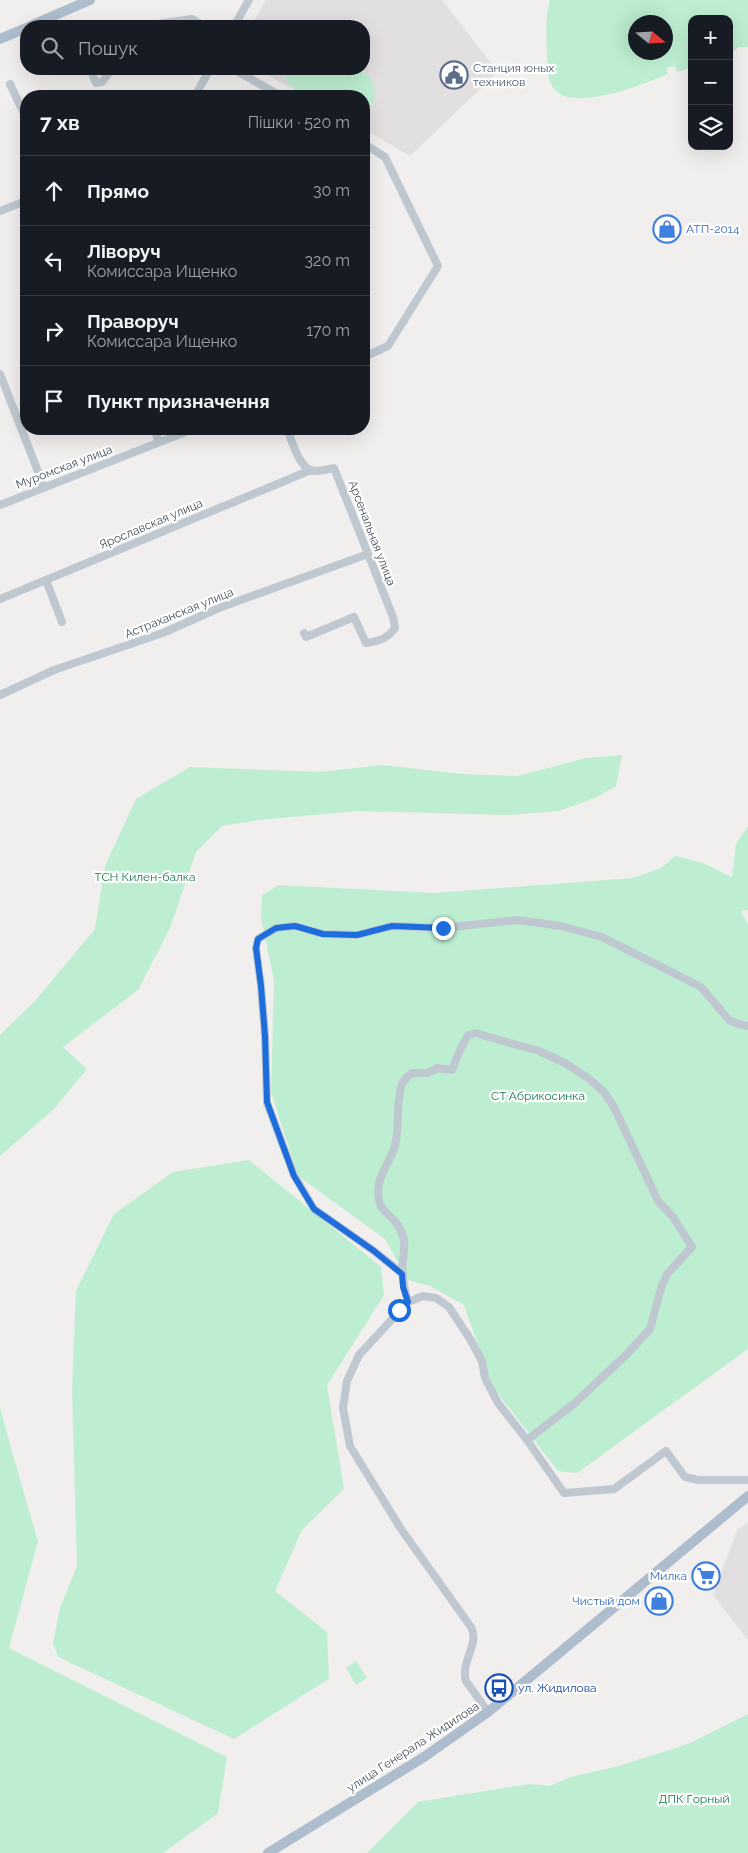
<!DOCTYPE html>
<html lang="uk">
<head>
<meta charset="utf-8">
<style>
	body { margin:0; font-family:Raleway,sans-serif; background:#20242c; color:#f1f3f6 }
	.controls { position:absolute; right:15px; top:15px; display:grid; overflow:hidden; border-radius:10px; box-shadow:0 5px 20px #0002 }
	.controls button { width:45px; height:45px; display:grid; place-items:center; padding:0; border:0; border-bottom:1px solid #363941; background:#171b24; color:#f1f3f6; font:25px sans-serif }
	.compass { position:absolute; left:628px; top:15px; width:45px; height:45px; border-radius:50%; background:#171b24; box-shadow:0 5px 20px #0002; rotate:108deg }
	.stop { position:absolute; width:15px; height:15px; margin:-11px; border:4px solid #1d6edc; border-radius:50%; background:#fff }
	.stop.end { background:#1d6edc; border-color:#fff; box-shadow:0 1px 5px #0008 }
	.list { margin:0; padding:0; list-style:none }
	h2 { display:flex; justify-content:space-between; align-items:center; height:65px; margin:0; padding:0 20px; font-size:21px }
	h2 small { font-size:16px; font-weight:400; color:#9ea1a6 }
	.list li { display:grid; grid-template-columns:32px 1fr auto; gap:15px; align-items:center; box-sizing:border-box; height:70px; padding:0 20px; border-top:1px solid #363941 }
	.list b { display:block; font-size:19px; white-space:nowrap }
	.list p { margin:0; font-size:16px; white-space:nowrap; color:#9ea1a6 }
	.list em { font-size:16px; font-style:normal; color:#9ea1a6 }
	.icon { flex:none; width:28px; height:28px; fill:none; stroke:currentColor; stroke-width:2; stroke-linecap:round; stroke-linejoin:round }
	.map { position:relative; flex:none; width:748px; height:1853px; overflow:hidden }
	.search { position:absolute; background:#171b24; box-shadow:0 5px 20px #0002; left:20px; top:20px; width:350px; height:55px; display:flex; align-items:center; gap:12px; box-sizing:border-box; padding:0 18px; border-radius:20px; color:#9ea1a6; font-size:19px }
	.panel { position:absolute; background:#171b24; box-shadow:0 5px 20px #0002; left:20px; top:90px; width:350px; height:345px; border-radius:20px }
	.map>svg:first-child { display:block }
</style>
</head>
<body>
<div class="map">
<svg width="748" height="1853" viewBox="0 0 748 1853">
	<rect width="100%" height="100%" fill="#f1eeee"/>
	<g fill="#e2dfe0">
		<polygon points="266,0 442,0 498,72 410,156 364,129 364,96 305,96 257,69 364,69 364,26 251,26"/>
		<polygon points="748,1522 748,1640 713,1595 737,1530"/>
	</g>
	<g fill="#bdeed1" fill-rule="evenodd">
		<path d="M550,0H748V47H739L729,54V19H692V67L677,72L675,66L667,68L668,74C644,84 576,112 555,90C546,80 548,66 547,53C546,34 545,19 550,0ZM636,22H666V52H636Z"/>
		<path d="M284,69H359C378,78 380,100 364,114V96C352,96 317,99 308,96C295,92 284,82 284,69Z"/>
		<polygon points="622,755 616,786 595,798 559,811 510,815 357,811 259,820 222,826 196,852 170,928 138,990 63,1047 87,1069 53,1110 0,1156 0,1035 35,1001 95,929 105,866 136,799 190,767 320,772 382,765 463,774 517,776 586,758"/>
		<polygon points="748,826 748,910 741,911 748,925 748,1349 577,1473 558,1471 492,1386 464,1305 430,1286 408,1280 385,1239 298,1176 271,1092 274,981 261,917 262,895 279,885 433,893 633,878 661,868 675,856 703,863 732,877 736,844"/>
		<polygon points="249,1160 381,1267 384,1295 327,1385 344,1489 302,1530 275,1591 327,1632 329,1679 234,1739 58,1657 53,1643 60,1608 77,1566 72,1390 76,1291 114,1214 173,1172"/>
		<polygon points="0,1407 14,1459 38,1541 9,1648 227,1757 218,1813 163,1853 0,1853"/>
		<polygon points="356,1661 367,1678 356,1685 346,1668"/>
		<polygon points="748,1714 748,1853 367,1853 418,1802 529,1784 550,1786 570,1777 615,1767 688,1744"/>
	</g>
	<g fill="none" stroke-linecap="round" stroke-linejoin="round">
		<g stroke="#bfc8d0" stroke-width="8">
			<polyline points="143,26 192,19 204,26"/>
			<polyline points="234,26 249,0"/>
			<polyline points="90,69 96,83 102,82 112,69"/>
			<polyline points="233,69 281,96"/>
			<polyline points="10,84 26,118"/>
			<polyline points="195,96 210,69"/>
			<polyline points="364,144 385,157 438,266 388,346 364,357"/>
			<polyline points="0,211 26,201"/>
			<polyline points="0,374 44,487"/>
			<polyline points="154,429 159,442"/>
			<path d="M287,429C292,441 298,464 310,470C317,473 327,469 334,468L393,617L395,628C387,639 379,641 366,643L354,617L306,637L304,633"/>
			<polyline points="0,505 193,429"/>
			<polyline points="46,580 62,622"/>
			<polyline points="0,599 311,470"/>
			<polyline points="0,695 54,670 163,633 219,608 368,554"/>
			<polyline points="403,1274 374,1251 314,1209 294,1175 267,1103 265,1036 261,986 256,948 258,939 276,928 295,926 323,934 357,935 392,926 443,928 517,920 561,926 602,937 701,987 729,1020 739,1024 748,1026"/>
			<path d="M408,1302C404,1288 401,1275 403,1260C404,1245 407,1242 399,1227C395,1217 380,1212 379,1200C375,1176 389,1166 395,1146C400,1126 395,1104 402,1084C404,1080 408,1076 412,1073H427L438,1068L452,1070L459,1052L468,1035L475,1033L539,1051L565,1063L588,1078L604,1092L614,1107L658,1201L673,1217L692,1247L668,1273L662,1285L650,1329L627,1354L575,1403L527,1440"/>
			<path d="M488,1712L466,1681C460,1662 480,1644 471,1627L401,1529L350,1446L343,1408L347,1381L359,1355L408,1302L423,1296L436,1298L449,1307L470,1339L482,1361L485,1378L498,1403L527,1440L564,1493L614,1489L666,1451L685,1477L698,1480H748"/>
		</g>
		<g stroke="#aebdcd" stroke-width="10">
			<polyline points="30,26 90,0"/>
			<polyline points="0,39 26,28"/>
			<polyline points="268,1853 424,1757 488,1712 748,1496"/>
		</g>
	</g>
	<g fill="none" stroke-linecap="round" stroke-linejoin="round">
		<polyline stroke="#1d6edc" stroke-width="6" points="399,1310 408,1302 403,1287 402,1274 374,1251 314,1209 294,1176 267,1102 265,1036 261,986 256,948 258,939 276,928 295,926 323,934 357,935 392,926 443,928"/>
	</g>
	<defs>
		<g id="civic-ring" transform="scale(1.4375)"><circle r="9.5" fill="#fff" stroke="#5c6f8a" stroke-width="1.5"/><path d="M-.6-6.5H3V-4.5H.6V-3L4-1V1h2V6H-6V1h2V-1L-.6-3ZM-1.2 2.5V6h2.4V2.5Z" fill="#5c6f8a"/></g>
		<g id="shop-ring" transform="scale(1.4375)"><circle r="9.5" fill="#fff" stroke="#3f7fe0" stroke-width="1.5"/><path d="M-5-2.5h2.3a2.7 3.5 0 0 1 5.4 0H5L5.5 6h-11ZM-1.5-2.5h3a1.5 2.3 0 0 0-3 0Z" fill="#3f7fe0"/></g>
		<g id="supermarket-ring" transform="scale(1.4375)"><circle r="9.5" fill="#fff" stroke="#3f7fe0" stroke-width="1.5"/><path d="M-6-5.5h2.5l.6 2H6L4.5 2H-2.5L-4.4-4H-6ZM-1.5 3.2a1.3 1.3 0 1 0 .1 0ZM3 3.2a1.3 1.3 0 1 0 .1 0Z" fill="#3f7fe0"/></g>
		<g id="bus-ring" transform="scale(1.4375)"><circle r="9.5" fill="#fff" stroke="#1a4fb4" stroke-width="1.5"/><path d="M-5-6H5V4H4V6H2V4H-2V6H-4V4H-5ZM-3.5-4V0h7V-4ZM-3.5 1.2v1.5H-2V1.2ZM2 1.2v1.5H3.5V1.2Z" fill="#1a4fb4"/></g>
	</defs>
	<g fill-rule="evenodd">
		<use href="#civic-ring" x="454" y="75"/>
		<use href="#shop-ring" x="667" y="229"/>
		<use href="#supermarket-ring" x="706" y="1576"/>
		<use href="#shop-ring" x="659" y="1601"/>
		<use href="#bus-ring" x="499" y="1688"/>
	</g>
	<g text-anchor="middle" stroke-width="4.5" stroke-linejoin="round" paint-order="stroke">
		<g font-size="12" fill="#4e5e75" stroke="#fff" text-anchor="start">
			<text x="473" y="72">Станция юных<tspan x="473" dy="14">техников</tspan></text>
		</g>
		<g font-size="12" fill="#366cbe" stroke="#fff" text-anchor="end">
			<text x="686" y="233" text-anchor="start">АТП-2014</text>
			<text x="687" y="1580">Милка</text>
			<text x="640" y="1605">Чистый дом</text>
		</g>
		<g font-size="12" fill="#47515b" stroke="#fff">
			<text transform="translate(64 467) rotate(-21)" y="4">Муромская улица</text>
			<text transform="translate(151 524) rotate(-23)" y="4">Ярославская улица</text>
			<text transform="translate(372 533) rotate(69)" y="4">Арсенальная улица</text>
			<text transform="translate(179 613) rotate(-22)" y="4">Астраханская улица</text>
			<text transform="translate(413 1747) rotate(-33)" y="4">улица Генерала Жидилова</text>
		</g>
		<g font-size="12" fill="#197b4b" stroke="#fff">
			<text x="145" y="881">ТСН Килен-балка</text>
			<text x="538" y="1100">СТ Абрикосинка</text>
			<text x="694" y="1803">ДПК Горный</text>
		</g>
		<g font-size="12" fill="#164399" stroke="#fff" text-anchor="start">
			<text x="518" y="1692">ул. Жидилова</text>
		</g>
	</g>
</svg>
<div class="controls">
<button>+</button>
<button>−</button>
<button><svg class="icon" aria-label="layers" viewBox="0 0 24 24"><path d="M12 4l9 5-9 5-9-5zM3 14l9 5 9-5"/></svg></button>
</div>
<svg class="compass" viewBox="-18 -18 36 36"><path d="M0-13l5 13h-10z" fill="#e53935"/><path d="M0 13l5-13h-10z" fill="#9ea1a6"/></svg>
<div class="stop" style="left:399px;top:1310px"></div>
<div class="stop end" style="left:443px;top:928px"></div>
<div class="search"><svg class="icon" aria-label="search" viewBox="0 0 24 24"><circle cx="10" cy="10" r="6"/><path d="M15 15l6 6"/></svg>Пошук</div>
<section class="panel">
<h2>7 хв<small>Пішки · 520 m</small></h2>
<ul class="list">
<li><svg class="icon" aria-label="ahead" viewBox="0 0 24 24"><path d="M12 20V5M6 11l6-6 6 6"/></svg><div><b>Прямо</b></div><em>30 m</em></li>
<li><svg class="icon" aria-label="left" viewBox="0 0 24 24"><path d="M17 20v-9H6M10 6l-5 5 5 5"/></svg><div><b>Ліворуч</b><p>Комиссара Ищенко</p></div><em>320 m</em></li>
<li><svg class="icon" aria-label="right" viewBox="0 0 24 24"><path d="M7 20v-9h11M14 6l5 5-5 5"/></svg><div><b>Праворуч</b><p>Комиссара Ищенко</p></div><em>170 m</em></li>
<li><svg class="icon" aria-label="arrive" viewBox="0 0 24 24"><path d="M6 21V4h12l-3 4 3 4H6"/></svg><div><b>Пункт призначення</b></div></li>
</ul>
</section>
</div>
</body>
</html>
